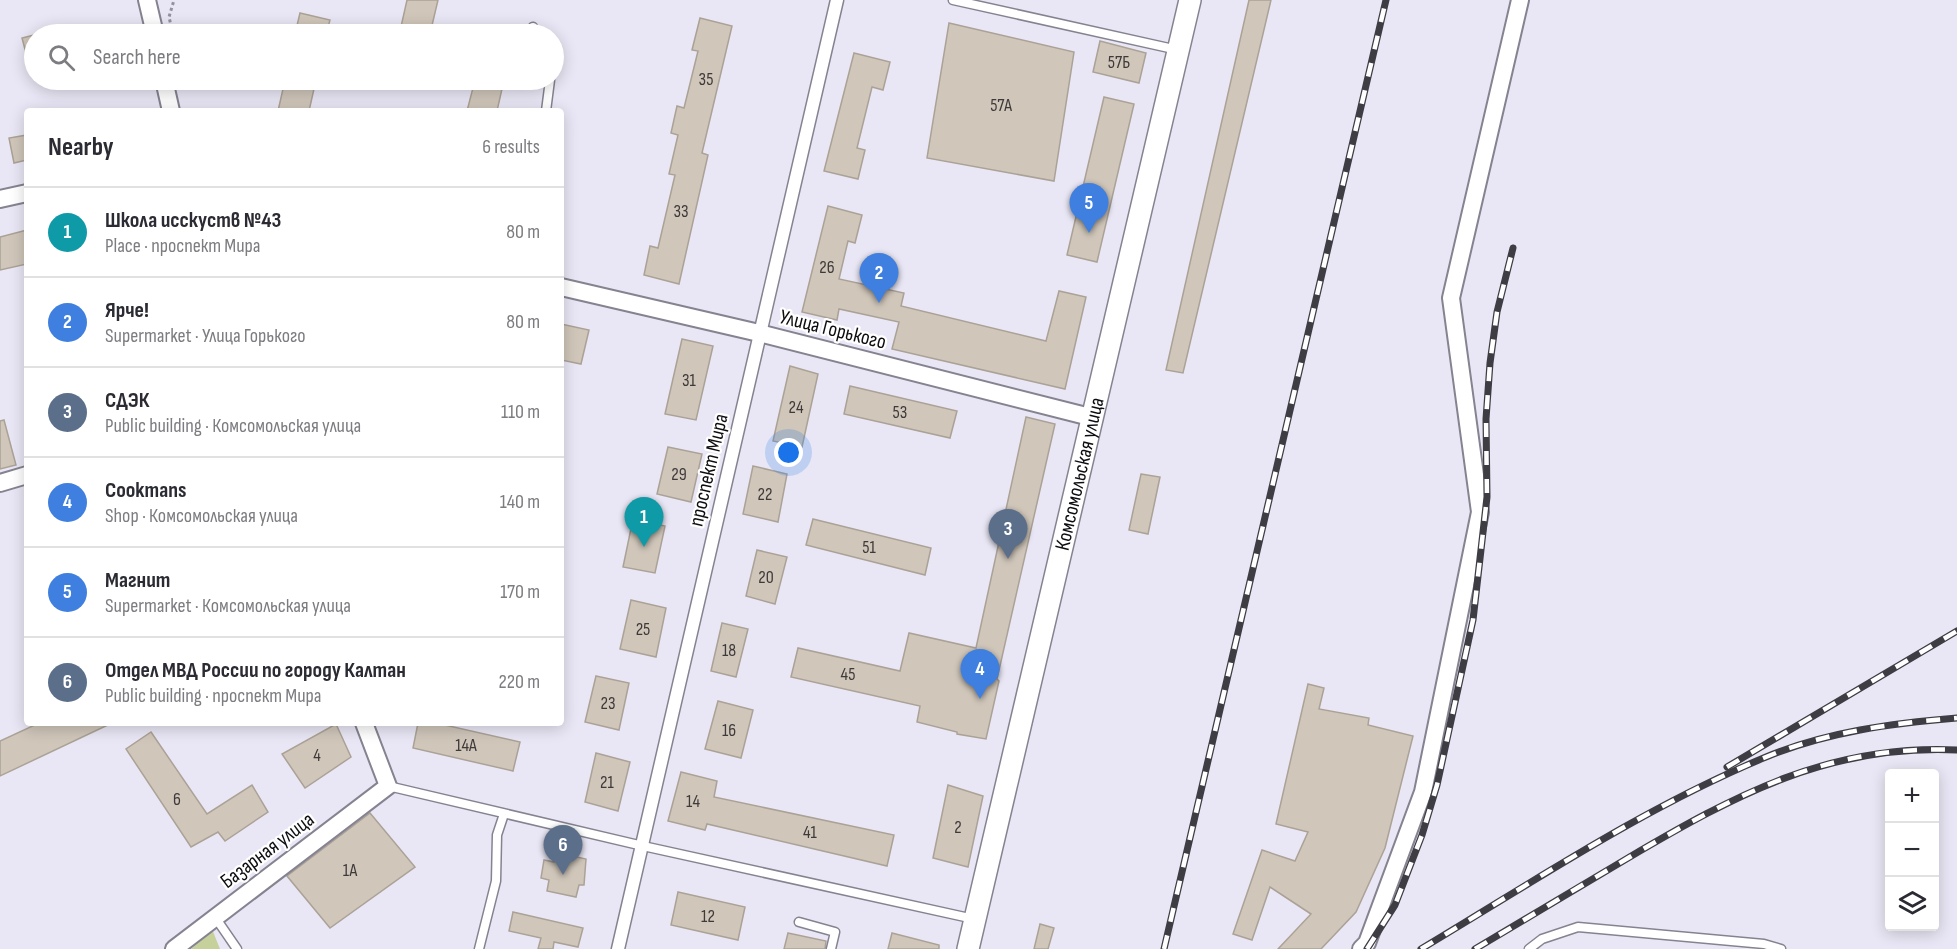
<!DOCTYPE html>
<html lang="en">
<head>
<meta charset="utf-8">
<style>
	body { margin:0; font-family:"Sofia Sans Condensed",sans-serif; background:#f7f7f7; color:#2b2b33 }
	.controls { position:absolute; right:18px; bottom:18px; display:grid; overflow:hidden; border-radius:6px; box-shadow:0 3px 15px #0003 }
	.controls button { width:54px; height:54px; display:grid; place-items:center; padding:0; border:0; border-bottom:2px solid #e1e1e2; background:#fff; color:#2b2b33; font:30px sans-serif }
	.you { position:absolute; left:789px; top:453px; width:21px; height:21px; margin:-15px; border:4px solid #fff; border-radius:50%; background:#1a73e8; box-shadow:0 0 0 9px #1a73e833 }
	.badge { display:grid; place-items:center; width:39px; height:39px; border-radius:50%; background:#0b8043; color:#fff; font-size:20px; font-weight:700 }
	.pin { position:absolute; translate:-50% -50px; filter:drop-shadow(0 2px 3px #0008) }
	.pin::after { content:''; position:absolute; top:32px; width:21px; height:18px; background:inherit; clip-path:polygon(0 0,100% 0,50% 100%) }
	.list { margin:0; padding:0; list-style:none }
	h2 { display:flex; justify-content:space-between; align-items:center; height:78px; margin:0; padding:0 24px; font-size:26px }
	h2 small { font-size:20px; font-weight:400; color:#7c7c81 }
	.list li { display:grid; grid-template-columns:39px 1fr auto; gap:18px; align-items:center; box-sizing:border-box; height:90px; padding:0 24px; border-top:2px solid #e1e1e2 }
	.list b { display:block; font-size:22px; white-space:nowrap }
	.list p { margin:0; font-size:20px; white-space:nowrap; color:#7c7c81 }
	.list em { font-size:20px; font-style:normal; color:#7c7c81 }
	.icon { flex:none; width:33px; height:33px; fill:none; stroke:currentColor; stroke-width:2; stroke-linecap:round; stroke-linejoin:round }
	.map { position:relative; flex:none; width:1957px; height:949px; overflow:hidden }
	.search { position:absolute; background:#fff; box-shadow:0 3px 15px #0003; left:24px; top:24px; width:540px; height:66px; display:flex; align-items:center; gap:15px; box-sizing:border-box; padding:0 21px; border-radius:33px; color:#7c7c81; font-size:22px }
	.panel { position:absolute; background:#fff; box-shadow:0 3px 15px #0003; left:24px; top:108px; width:540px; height:618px; border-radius:6px }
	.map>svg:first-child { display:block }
</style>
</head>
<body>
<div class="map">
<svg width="1957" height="949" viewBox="0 0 1957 949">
	<rect width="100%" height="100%" fill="#e9e7f5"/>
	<polygon fill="#c6d09b" points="212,929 220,949 191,949"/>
	<g fill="#d0c6ba" stroke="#aba297" stroke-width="1.5">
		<polygon points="407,0 438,0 430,34 400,31"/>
		<polygon points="1249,0 1271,0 1183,373 1166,370"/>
		<polygon points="300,13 330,20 326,34 295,34"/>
		<polygon points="700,18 732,26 702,153 708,155 679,284 644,275 650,246 658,248 675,175 669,174 678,135 671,133 677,106 684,108 698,51 692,50"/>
		<polygon points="949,23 1074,52 1054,181 927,158"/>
		<polygon points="34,35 34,71 31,72 22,38"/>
		<polygon points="1100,41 1146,53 1139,83 1093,72"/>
		<polygon points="854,53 890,62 883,90 872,87 857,148 865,150 858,179 824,171"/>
		<polygon points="285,80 316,80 309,111 278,111"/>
		<polygon points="475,80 504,80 497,111 467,111"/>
		<polygon points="1104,97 1134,104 1097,262 1067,255"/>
		<polygon points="27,135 27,160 14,163 9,138"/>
		<polygon points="828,206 862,215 855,243 848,241 839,279 904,293 901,306 1046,341 1059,291 1086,297 1065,389 892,349 899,322 839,309 837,320 802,312"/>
		<polygon points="27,230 27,264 0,270 0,237"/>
		<polygon points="561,324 589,330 581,364 561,360"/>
		<polygon points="682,339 713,346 696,420 665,414"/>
		<polygon points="790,366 818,374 802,447 773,441"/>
		<polygon points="850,386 957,411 950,438 844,414"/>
		<polygon points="1026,417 1055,424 997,679 999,681 986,739 957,734 957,732 917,722 920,706 791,677 798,648 900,671 909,633 976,648"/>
		<polygon points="4,420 16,465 0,469 0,421"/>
		<polygon points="668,447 702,454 691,502 657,494"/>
		<polygon points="753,466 787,474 778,522 743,514"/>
		<polygon points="1141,474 1160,477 1148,534 1129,530"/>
		<polygon points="633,519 665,526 655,573 623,567"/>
		<polygon points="813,519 931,548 925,575 806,545"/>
		<polygon points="757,550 787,557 775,604 746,596"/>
		<polygon points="631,600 666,608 656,657 620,649"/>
		<polygon points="722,623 748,629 736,677 711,671"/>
		<polygon points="596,676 629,683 619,730 585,722"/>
		<polygon points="1308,684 1324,688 1319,709 1369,718 1368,725 1413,736 1385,848 1356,912 1321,949 1278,949 1311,914 1270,887 1252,940 1233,934 1262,850 1295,861 1308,832 1276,824"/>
		<polygon points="718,701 753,710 741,758 705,749"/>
		<polygon points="39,723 112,723 0,776 0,741"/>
		<polygon points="418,723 436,723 520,742 513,771 413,748"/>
		<polygon points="336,724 351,757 305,788 282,754"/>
		<polygon points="151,732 207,814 252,785 268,812 225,841 218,832 191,847 126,749"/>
		<polygon points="596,753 630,762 618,811 585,802"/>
		<polygon points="681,772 717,781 714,797 894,835 887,866 707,824 705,830 668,821"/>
		<polygon points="948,785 983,796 968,867 933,858"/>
		<polygon points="370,813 415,867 330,928 287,876"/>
		<polygon points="555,852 586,859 584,885 579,885 576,897 547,891 549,880 541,878 544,860 554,862"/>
		<polygon points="678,892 745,907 738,940 671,925"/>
		<polygon points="513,912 583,928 578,947 554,942 553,949 538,949 541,938 509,931"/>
		<polygon points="1040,924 1054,928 1048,949 1034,949"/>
		<polygon points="788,933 826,941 825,949 784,949"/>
		<polygon points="892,933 939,945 939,949 888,949"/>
	</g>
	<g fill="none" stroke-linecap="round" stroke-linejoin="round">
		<g stroke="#858390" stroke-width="11">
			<g id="service">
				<polyline points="953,0 1178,50"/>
				<polyline points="532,34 533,27"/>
				<polyline points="546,111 550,80"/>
				<polyline points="388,786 643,846 974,919"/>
				<polyline points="215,917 237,949"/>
				<polyline points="799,922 835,932 831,949"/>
				<polyline points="479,949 496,881 497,835 504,814"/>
				<polyline points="1529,949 1542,939 1578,927 1764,944 1781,949"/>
			</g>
		</g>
		<g stroke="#858390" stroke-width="15">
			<polyline id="pedestrian" points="618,949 837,0"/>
		</g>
		<g stroke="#858390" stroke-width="20">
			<g id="minor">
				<polyline points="147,0 155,34"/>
				<polyline points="164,80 171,111"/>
				<polyline points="0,199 27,193"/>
				<polyline points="561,287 759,333 1094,418"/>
				<polyline points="0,483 27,475"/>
				<polyline points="174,949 388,786 364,723"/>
				<polyline points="1361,949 1367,943 1423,792 1480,512 1451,298 1520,0"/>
			</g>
		</g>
		<g stroke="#858390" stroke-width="24">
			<g id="tertiary">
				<path id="s1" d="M968,949L1190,0"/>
			</g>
		</g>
		<polyline stroke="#93919c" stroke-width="3" stroke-dasharray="3 3" stroke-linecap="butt" points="173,34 169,17 174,0"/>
		<use href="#service" stroke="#fff" stroke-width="8"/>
		<use href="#pedestrian" stroke="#fff" stroke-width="12"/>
		<use href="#minor" stroke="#fff" stroke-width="16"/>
		<use href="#tertiary" stroke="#fff" stroke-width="21"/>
		<g stroke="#3e3d43" stroke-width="7">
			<g id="rail">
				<polyline points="1727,767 1957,631"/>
				<polyline points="1164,949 1386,0"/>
				<polyline points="1367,949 1395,905 1422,835 1437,785 1473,620 1487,497 1486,419 1490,363 1497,312 1513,248"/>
				<path d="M1421,949C1533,882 1645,807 1766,757C1826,732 1893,723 1957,718"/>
				<path d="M1475,949C1526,919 1577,888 1628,858C1735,795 1829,744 1957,750"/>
			</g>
		</g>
		<use href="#rail" stroke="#fff" stroke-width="4.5" stroke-dasharray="14" stroke-linecap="butt"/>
	</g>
	<g text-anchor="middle" stroke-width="4.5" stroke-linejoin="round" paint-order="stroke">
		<g font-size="18" fill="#3e3a3a">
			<text x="1119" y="68">57Б</text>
			<text x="706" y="85">35</text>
			<text x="1001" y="111">57А</text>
			<text x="681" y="217">33</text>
			<text x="827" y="273">26</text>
			<text x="689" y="386">31</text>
			<text x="796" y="413">24</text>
			<text x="900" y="418">53</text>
			<text x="679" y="480">29</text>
			<text x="765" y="500">22</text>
			<text x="869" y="553">51</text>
			<text x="766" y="583">20</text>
			<text x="643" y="635">25</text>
			<text x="729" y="656">18</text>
			<text x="848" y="680">45</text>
			<text x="608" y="709">23</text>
			<text x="729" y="736">16</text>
			<text x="466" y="751">14А</text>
			<text x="317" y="761">4</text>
			<text x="607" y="788">21</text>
			<text x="177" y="805">6</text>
			<text x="693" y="807">14</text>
			<text x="958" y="833">2</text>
			<text x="810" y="838">41</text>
			<text x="350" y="876">1А</text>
			<text x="708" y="922">12</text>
		</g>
		<g font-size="21" fill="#0d0c10" stroke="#fff">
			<text transform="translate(833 329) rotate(14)" y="7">Улица Горького</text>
			<text transform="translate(708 470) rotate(-77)" y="7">проспект Мира</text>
			<text dy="7" stroke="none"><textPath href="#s1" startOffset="488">Комсомольская улица</textPath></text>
			<text transform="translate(267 850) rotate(-37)" y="7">Базарная улица</text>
		</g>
	</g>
</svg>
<div class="controls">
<button>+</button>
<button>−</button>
<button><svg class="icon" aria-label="layers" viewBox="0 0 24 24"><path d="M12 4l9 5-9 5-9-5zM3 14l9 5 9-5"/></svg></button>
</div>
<div class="you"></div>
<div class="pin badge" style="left:644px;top:547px;background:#0f9aa8">1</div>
<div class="pin badge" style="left:879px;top:303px;background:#3f7fe0">2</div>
<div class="pin badge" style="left:1008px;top:559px;background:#5c6f8a">3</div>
<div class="pin badge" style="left:980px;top:699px;background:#3f7fe0">4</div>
<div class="pin badge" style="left:1089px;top:233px;background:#3f7fe0">5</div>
<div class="pin badge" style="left:563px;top:875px;background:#5c6f8a">6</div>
<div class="search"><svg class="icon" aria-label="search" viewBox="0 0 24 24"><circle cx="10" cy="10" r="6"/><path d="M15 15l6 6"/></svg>Search here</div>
<section class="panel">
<h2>Nearby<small>6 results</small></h2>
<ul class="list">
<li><span class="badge" style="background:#0f9aa8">1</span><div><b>Школа исскуств №43</b><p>Place · проспект Мира</p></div><em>80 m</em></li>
<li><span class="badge" style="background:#3f7fe0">2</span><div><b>Ярче!</b><p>Supermarket · Улица Горького</p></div><em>80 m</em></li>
<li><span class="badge" style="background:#5c6f8a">3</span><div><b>СДЭК</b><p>Public building · Комсомольская улица</p></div><em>110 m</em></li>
<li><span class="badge" style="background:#3f7fe0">4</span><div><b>Cookmans</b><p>Shop · Комсомольская улица</p></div><em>140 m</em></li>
<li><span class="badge" style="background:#3f7fe0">5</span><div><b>Магнит</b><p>Supermarket · Комсомольская улица</p></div><em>170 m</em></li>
<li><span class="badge" style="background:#5c6f8a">6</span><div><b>Отдел МВД России по городу Калтан</b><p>Public building · проспект Мира</p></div><em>220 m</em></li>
</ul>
</section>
</div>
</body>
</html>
